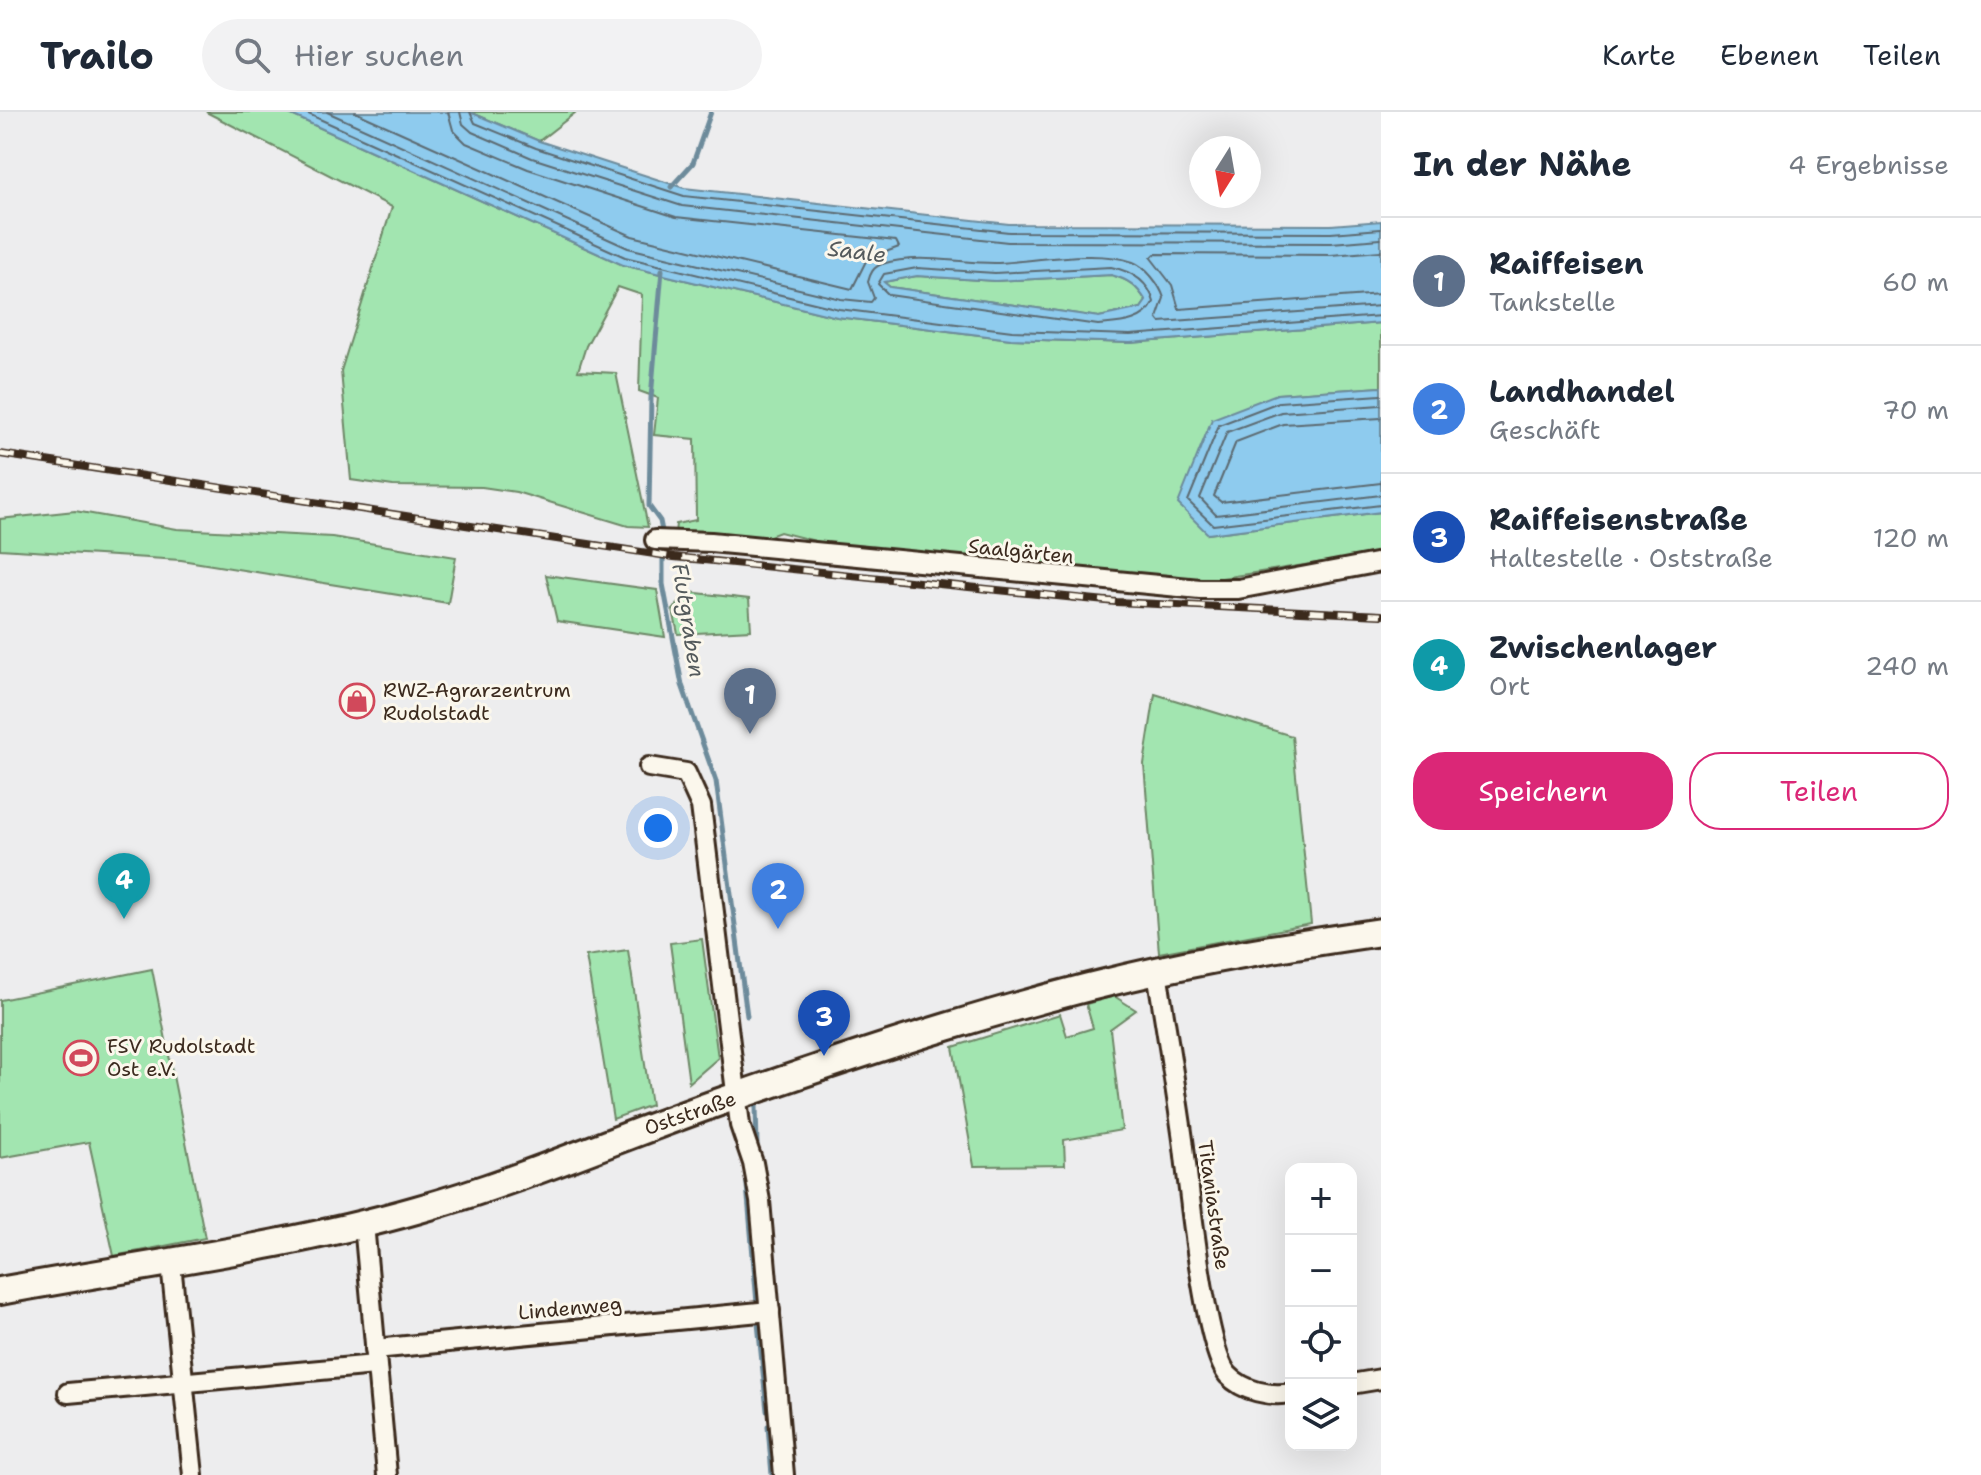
<!DOCTYPE html>
<html lang="de">
<head>
<meta charset="utf-8">
<style>
	body { margin:0; font-family:"Shantell Sans",sans-serif; background:#f2f2f3; color:#1f2937 }
	.controls { position:absolute; right:24px; bottom:24px; display:grid; overflow:hidden; border-radius:16px; box-shadow:0 8px 32px #0002 }
	.controls button { width:72px; height:72px; display:grid; place-items:center; padding:0; border:0; border-bottom:2px solid #e0e1e3; background:#fff; color:#1f2937; font:40px sans-serif }
	.compass { position:absolute; left:1189px; top:24px; width:72px; height:72px; border-radius:50%; background:#fff; box-shadow:0 8px 32px #0002; rotate:191deg }
	.you { position:absolute; left:658px; top:716px; width:28px; height:28px; margin:-20px; border:6px solid #fff; border-radius:50%; background:#1a73e8; box-shadow:0 0 0 12px #1a73e833 }
	.badge { display:grid; place-items:center; width:52px; height:52px; border-radius:50%; background:#db2777; color:#fff; font-size:26px; font-weight:700 }
	.pin { position:absolute; translate:-50% -66px; filter:drop-shadow(0 2px 4px #0008) }
	.pin::after { content:''; position:absolute; top:42px; width:28px; height:24px; background:inherit; clip-path:polygon(0 0,100% 0,50% 100%) }
	.list { margin:0; padding:0; list-style:none }
	h2 { display:flex; justify-content:space-between; align-items:center; height:104px; margin:0; padding:0 32px; font-size:34px }
	h2 small { font-size:26px; font-weight:400; color:#747a83 }
	.list li { display:grid; grid-template-columns:52px 1fr auto; gap:24px; align-items:center; box-sizing:border-box; height:128px; padding:0 32px; border-top:2px solid #e0e1e3 }
	.list b { display:block; font-size:30px; white-space:nowrap }
	.list p { margin:0; font-size:26px; white-space:nowrap; color:#747a83 }
	.list em { font-size:26px; font-style:normal; color:#747a83 }
	.actions { display:flex; gap:16px; padding:24px 32px }
	.actions a { flex:1; padding:18px 0; border:2px solid #db2777; border-radius:32px; text-align:center; font-size:28px; color:#db2777 }
	.actions .main { background:#db2777; color:#fff }
	.icon { flex:none; width:44px; height:44px; fill:none; stroke:currentColor; stroke-width:2; stroke-linecap:round; stroke-linejoin:round }
	.map { position:relative; flex:none; width:1381px; height:1363px; overflow:hidden }
	header { display:flex; align-items:center; gap:48px; box-sizing:border-box; height:112px; padding:0 40px; background:#fff; border-bottom:2px solid #e0e1e3 }
	header strong { font-size:38px }
	nav { display:flex; gap:44px; margin-inline-start:auto; font-size:28px }
	.search { width:560px; height:72px; background:#f2f2f3; display:flex; align-items:center; gap:20px; box-sizing:border-box; padding:0 28px; border-radius:44px; color:#747a83; font-size:30px }
	main { display:flex }
	aside { flex:1; background:#fff }
	.map>svg:first-child { display:block }
</style>
</head>
<body>
<header>
<strong>Trailo</strong>
<div class="search"><svg class="icon" aria-label="search" viewBox="0 0 24 24"><circle cx="10" cy="10" r="6"/><path d="M15 15l6 6"/></svg>Hier suchen</div>
<nav><a>Karte</a><a>Ebenen</a><a>Teilen</a></nav>
</header>
<main>
<div class="map">
<svg width="1381" height="1363" viewBox="0 0 1381 1363">
	<rect width="100%" height="100%" fill="#ededee"/>
	<filter id="ink" filterUnits="userSpaceOnUse"><feTurbulence type="fractalNoise" baseFrequency=".0125" numOctaves="2"/><feDisplacementMap in="SourceGraphic" scale="16" xChannelSelector="R" yChannelSelector="G"/><feConvolveMatrix kernelMatrix="1 2 1 2 8 2 1 2 1" color-interpolation-filters="sRGB"/></filter>
	<g filter="url(#ink)">
		<g fill="#a2e5b0" stroke="#6e8867" stroke-width="2">
			<polygon points="206,0 285,0 623,153 837,205 1011,227 1130,231 1381,211 1381,275 1277,282 1208,422 1381,400 1381,441 1196,470 839,435 780,420 757,429 675,421 676,412 696,408 695,327 654,323 658,286 639,279 642,183 618,175 586,234 578,259 616,261 648,415 628,414 516,380 482,375 393,374 351,368 341,259 392,95"/>
			<polygon points="470,0 573,0 575,1 539,29"/>
			<path d="M1111,163C1128,167 1137,174 1146,189L1141,196L1099,205L890,175L883,170L917,164L995,169Z"/>
			<polygon points="75,399 177,417 332,425 456,445 448,491 181,448 0,437 0,407"/>
			<polygon points="546,463 657,478 665,525 557,509"/>
			<polygon points="688,480 749,487 751,518 678,522 673,498"/>
			<polygon points="1155,582 1292,624 1311,812 1159,841 1144,652"/>
			<polygon points="702,827 718,946 689,971 670,831"/>
			<polygon points="628,838 651,993 613,1007 586,844"/>
			<polygon points="152,857 205,1126 114,1144 89,1030 0,1046 0,888"/>
			<polygon points="1114,884 1136,898 1110,917 1122,1018 1064,1028 1065,1053 974,1054 953,935 1060,902 1067,924 1093,916 1086,892"/>
		</g>
		<g fill="#8ecbee" stroke="#6d8b9b" stroke-width="2" fill-rule="evenodd">
			<path d="M285,0H470L539,29L684,76L1009,112L1331,113L1381,109V211L1130,231L1011,227L837,205L623,153ZM1111,163C1128,167 1137,174 1146,189L1141,196L1099,205L890,175L884,170L917,164L995,169Z"/>
			<polygon points="1381,275 1381,400 1208,422 1178,392 1212,307 1277,282"/>
		</g>
		<g fill="none" stroke-linecap="round" stroke-linejoin="round">
			<g stroke="#5c6a71" stroke-width="2">
				<polyline points="304,0 625,145 839,197 1012,219 1130,223 1381,204"/>
				<path d="M327,0L628,136L841,187L871,190L874,186L868,170C870,162 873,155 882,152C920,140 960,152 998,151C1037,149 1097,137 1133,150C1146,155 1160,173 1164,186L1157,206L1160,210L1381,194"/>
				<polyline points="355,0 632,124 852,177 867,147 899,135 896,129 676,105 528,57 466,31 453,18 448,0"/>
				<polyline points="460,0 463,12 472,20 532,46 682,94 1008,130 1331,131 1381,127"/>
				<polyline points="470,0 475,11 536,36 684,84 1009,120 1331,121 1381,117"/>
				<polyline points="1381,139 1331,143 1155,142 1151,146 1172,173 1179,197 1381,182"/>
				<path d="M1111,155C1131,159 1148,168 1154,190C1144,211 1119,211 1098,213L889,183L878,172L884,162L917,156L995,161Z"/>
				<polyline points="1381,283 1279,290 1219,313 1188,389 1213,413 1381,393"/>
				<polyline points="1381,293 1281,300 1227,320 1200,386 1216,403 1381,383"/>
				<polyline points="1381,306 1283,312 1236,330 1214,384 1221,390 1381,371"/>
			</g>
			<g stroke="#6d8b9b" stroke-width="5">
				<polyline points="671,75 693,51 711,0"/>
				<polyline points="662,158 651,286 649,394 660,409 663,424"/>
				<polyline points="663,434 663,472 682,573 716,669 747,904"/>
				<polyline points="756,994 757,1034"/>
				<polyline points="746,1061 757,1191"/>
				<polyline points="758,1211 767,1299"/>
				<polyline points="768,1314 772,1363"/>
			</g>
			<g stroke="#3b2a1e" stroke-width="24">
				<g id="street">
					<polyline points="655,428 711,430 1200,477 1238,477 1381,450"/>
					<polyline points="649,655 686,661 701,694 740,1013 753,1051 760,1089 784,1363"/>
					<path d="M1157,859C1166,917 1176,976 1184,1035C1189,1077 1205,1237 1228,1263C1243,1279 1270,1285 1291,1281"/>
					<polyline points="364,1112 387,1363"/>
					<polyline points="171,1152 193,1363"/>
					<polyline points="375,1237 770,1199"/>
					<polyline points="1351,1272 1381,1267"/>
					<polyline points="68,1281 375,1253"/>
				</g>
			</g>
			<g stroke="#3b2a1e" stroke-width="32">
				<path id="secondary" d="M0,1179C139,1153 280,1137 416,1098C524,1068 628,1021 734,985C872,937 1019,889 1161,858C1234,842 1307,831 1381,820"/>
			</g>
			<use href="#street" stroke="#fbf7ec" stroke-width="18"/>
			<use href="#secondary" stroke="#fbf7ec" stroke-width="26"/>
			<g stroke="#3b2a1e" stroke-width="8">
				<polyline id="rail" points="0,342 674,445 1116,490 1381,503"/>
			</g>
			<use href="#rail" stroke="#fbf7ec" stroke-width="5" stroke-dasharray="15" stroke-linecap="butt"/>
		</g>
	</g>
	<defs>
		<g id="shop-ring" transform="scale(1.8)"><circle r="9.5" fill="#fbf7ec" stroke="#d1495b" stroke-width="1.5"/><path d="M-5-2.5h2.3a2.7 3.5 0 0 1 5.4 0H5L5.5 6h-11ZM-1.5-2.5h3a1.5 2.3 0 0 0-3 0Z" fill="#d1495b"/></g>
		<g id="stadium-ring" transform="scale(1.8)"><circle r="9.5" fill="#fbf7ec" stroke="#d1495b" stroke-width="1.5"/><path d="M0-5a6.5 5 0 1 0 0 10a6.5 5 0 1 0 0-10ZM-3.5-1.8h7v3.6h-7Z" fill="#d1495b"/></g>
	</defs>
	<g fill-rule="evenodd">
		<use href="#shop-ring" x="357" y="589"/>
		<use href="#stadium-ring" x="81" y="946"/>
	</g>
	<g text-anchor="middle" stroke-width="6" stroke-linejoin="round" paint-order="stroke">
		<g font-size="20" fill="#3b2a1e" stroke="#fbf7ec">
			<text transform="translate(1021 439) rotate(6)" y="7">Saalgärten</text>
			<text transform="translate(690 1001) rotate(-19)" y="7">Oststraße</text>
			<text transform="translate(1214 1093) rotate(82)" y="7">Titaniastraße</text>
			<text transform="translate(570 1196) rotate(-5)" y="7">Lindenweg</text>
		</g>
		<g font-size="20" fill="#3b2a1e" stroke="#fbf7ec" text-anchor="start">
			<text x="383" y="585">RWZ-Agrarzentrum<tspan x="383" dy="23">Rudolstadt</tspan></text>
			<text x="107" y="941">FSV Rudolstadt<tspan x="107" dy="23">Ost e.V.</tspan></text>
		</g>
		<g font-size="22" font-style="italic" fill="#545a5c" stroke="#fbf7ec">
			<text transform="translate(857 139) rotate(7)" y="8">Saale</text>
			<text transform="translate(689 508) rotate(81)" y="8">Flutgraben</text>
		</g>
	</g>
</svg>
<div class="controls">
<button>+</button>
<button>−</button>
<button><svg class="icon" aria-label="locate" viewBox="0 0 24 24"><circle cx="12" cy="12" r="6"/><path d="M12 2v4M12 18v4M2 12h4M18 12h4"/></svg></button>
<button><svg class="icon" aria-label="layers" viewBox="0 0 24 24"><path d="M12 4l9 5-9 5-9-5zM3 14l9 5 9-5"/></svg></button>
</div>
<svg class="compass" viewBox="-18 -18 36 36"><path d="M0-13l5 13h-10z" fill="#e53935"/><path d="M0 13l5-13h-10z" fill="#747a83"/></svg>
<div class="you"></div>
<div class="pin badge" style="left:750px;top:622px;background:#5c6f8a">1</div>
<div class="pin badge" style="left:778px;top:817px;background:#3f7fe0">2</div>
<div class="pin badge" style="left:824px;top:944px;background:#1a4fb4">3</div>
<div class="pin badge" style="left:124px;top:807px;background:#0f9aa8">4</div>
</div>
<aside>
<h2>In der Nähe<small>4 Ergebnisse</small></h2>
<ul class="list">
<li><span class="badge" style="background:#5c6f8a">1</span><div><b>Raiffeisen</b><p>Tankstelle</p></div><em>60 m</em></li>
<li><span class="badge" style="background:#3f7fe0">2</span><div><b>Landhandel</b><p>Geschäft</p></div><em>70 m</em></li>
<li><span class="badge" style="background:#1a4fb4">3</span><div><b>Raiffeisenstraße</b><p>Haltestelle · Oststraße</p></div><em>120 m</em></li>
<li><span class="badge" style="background:#0f9aa8">4</span><div><b>Zwischenlager</b><p>Ort</p></div><em>240 m</em></li>
</ul>
<div class="actions"><a class="main">Speichern</a><a>Teilen</a></div>
</aside>
</main>
</body>
</html>
